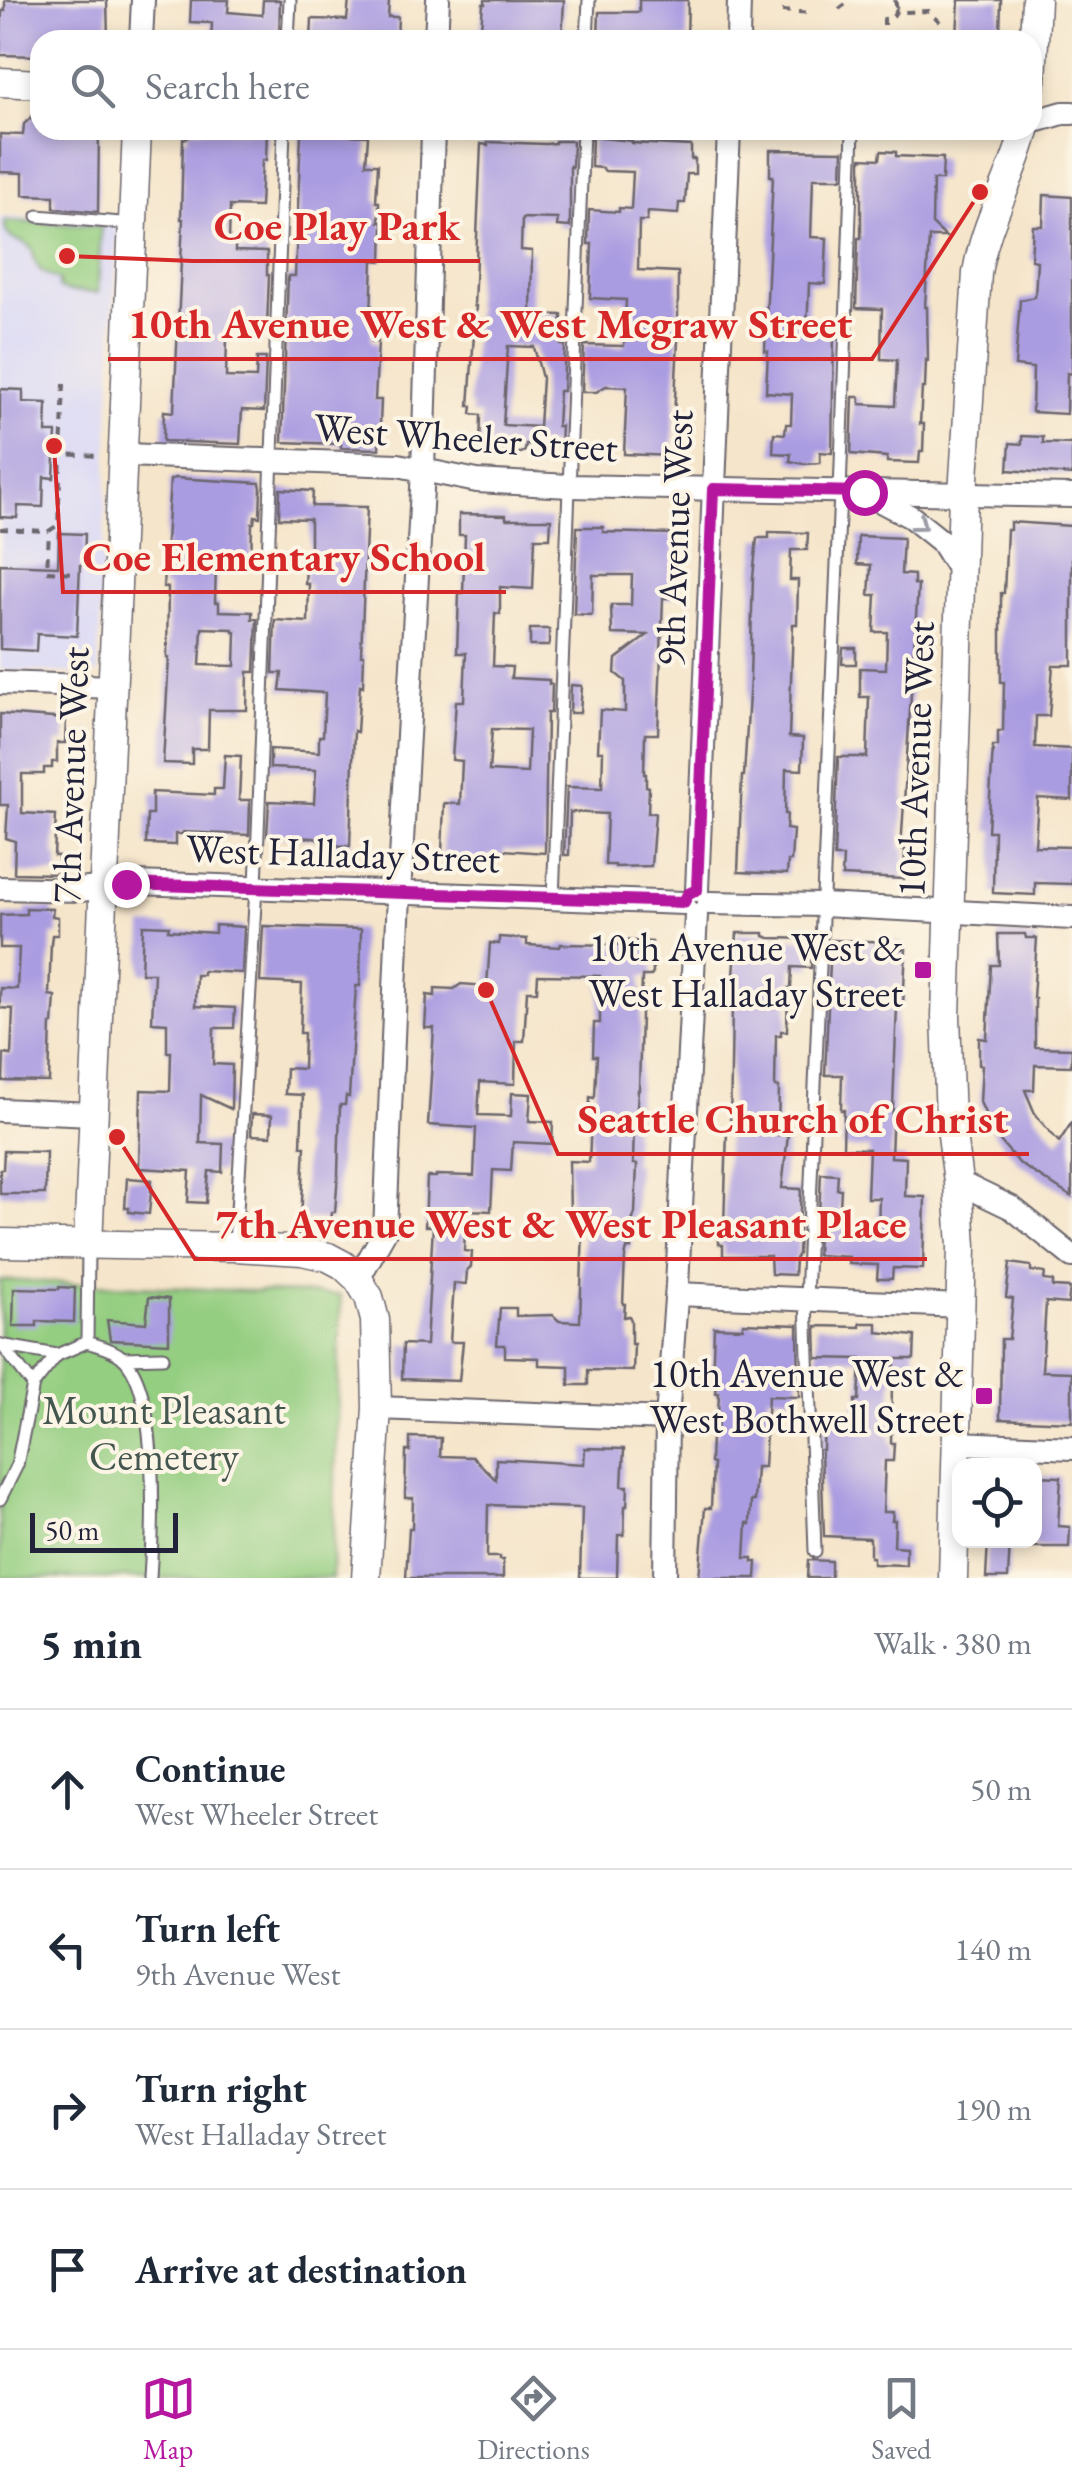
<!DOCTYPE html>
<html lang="en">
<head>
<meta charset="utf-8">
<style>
	body { margin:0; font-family:"EB Garamond",serif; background:#f2f2f3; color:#1f2937 }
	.controls { position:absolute; right:30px; bottom:30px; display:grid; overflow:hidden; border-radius:20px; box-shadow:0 5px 15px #0003 }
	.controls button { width:90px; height:90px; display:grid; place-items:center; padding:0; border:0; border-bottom:2px solid #e0e1e3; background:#fff; color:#1f2937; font:50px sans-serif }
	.scale { position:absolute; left:30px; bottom:25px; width:148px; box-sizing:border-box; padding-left:10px; border:5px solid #22223b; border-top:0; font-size:28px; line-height:35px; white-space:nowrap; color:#22223b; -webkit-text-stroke:8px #fcf5e5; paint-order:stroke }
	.stop { position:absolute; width:30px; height:30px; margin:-22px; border:8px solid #b5179e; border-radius:50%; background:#fff }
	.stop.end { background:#b5179e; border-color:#fff; box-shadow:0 2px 10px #0008 }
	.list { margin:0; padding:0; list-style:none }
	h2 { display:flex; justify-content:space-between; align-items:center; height:130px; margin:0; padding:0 40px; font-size:42px }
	h2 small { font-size:32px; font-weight:400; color:#747a83 }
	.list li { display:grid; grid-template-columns:65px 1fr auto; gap:30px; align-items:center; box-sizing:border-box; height:160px; padding:0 40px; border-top:2px solid #e0e1e3 }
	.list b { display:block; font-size:38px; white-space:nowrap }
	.list p { margin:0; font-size:32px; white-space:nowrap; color:#747a83 }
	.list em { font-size:32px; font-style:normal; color:#747a83 }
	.icon { flex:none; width:55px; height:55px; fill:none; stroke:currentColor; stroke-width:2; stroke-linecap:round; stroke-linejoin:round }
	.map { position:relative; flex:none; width:1072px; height:1578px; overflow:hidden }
	.search { position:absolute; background:#fff; box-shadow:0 5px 15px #0003; left:30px; right:30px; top:30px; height:110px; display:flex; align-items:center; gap:25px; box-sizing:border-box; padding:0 35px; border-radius:30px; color:#747a83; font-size:38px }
	.sheet { height:770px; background:#fff }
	nav { display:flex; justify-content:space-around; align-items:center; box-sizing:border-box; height:140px; border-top:2px solid #e0e1e3; background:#fff; font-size:28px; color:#747a83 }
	nav a { display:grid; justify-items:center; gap:5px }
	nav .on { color:#b5179e }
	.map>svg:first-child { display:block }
</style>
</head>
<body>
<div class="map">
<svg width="1072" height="1578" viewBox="0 0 1072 1578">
	<rect width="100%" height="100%" fill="#fcf5e5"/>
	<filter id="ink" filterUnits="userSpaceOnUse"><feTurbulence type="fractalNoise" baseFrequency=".01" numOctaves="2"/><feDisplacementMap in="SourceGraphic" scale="20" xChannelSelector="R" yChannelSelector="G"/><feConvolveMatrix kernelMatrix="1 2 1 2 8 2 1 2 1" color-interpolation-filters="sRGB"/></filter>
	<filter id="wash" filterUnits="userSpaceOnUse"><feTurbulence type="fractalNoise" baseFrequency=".0048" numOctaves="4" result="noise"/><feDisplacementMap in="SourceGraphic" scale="40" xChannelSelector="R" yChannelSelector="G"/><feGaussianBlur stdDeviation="2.25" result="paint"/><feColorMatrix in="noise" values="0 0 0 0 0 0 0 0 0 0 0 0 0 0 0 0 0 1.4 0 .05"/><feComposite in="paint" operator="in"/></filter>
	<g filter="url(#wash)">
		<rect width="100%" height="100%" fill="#f5e5ca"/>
		<polygon fill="#d8d7f8" points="0,217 118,222 98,674 0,670"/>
		<g fill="#94ce81" stroke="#5b785e" stroke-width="2.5">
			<path d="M4,221L101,226L98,293L67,291L59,288V280C46,274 38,272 34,258C33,255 34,252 32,250C23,235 7,248 4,221Z"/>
			<polygon points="0,1280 341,1295 332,1578 0,1578"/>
		</g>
		<g id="blocks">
			<g fill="#aa9ce1" fill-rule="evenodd">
				<polygon points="5,0 107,0 108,40 40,40 40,56 0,55 2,11 5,11"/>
				<polygon points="191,0 229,0 228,12 262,15 263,0 280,0 279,40 211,40 212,23 190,22"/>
				<polygon points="349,0 389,0 388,17 398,17 397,40 311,40 312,19 347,20"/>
				<polygon points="485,0 564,0 562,40 480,40 483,4 485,4"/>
				<polygon points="639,0 688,0 687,40 598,40 599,12 639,12"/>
				<polygon points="959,0 1001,0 1000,37 957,36"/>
				<polygon points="40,109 40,130 99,130 98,212 54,208 54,196 23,195 23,173 0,172 0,134 23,135 24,124"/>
				<polygon points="188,130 267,131 266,160 262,160 260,207 230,206 229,241 235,242 235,251 267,252 267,275 269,275 267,327 232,326 231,336 227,336 226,377 256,378 257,358 266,358 264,411 242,410 240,444 163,441 164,411 173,412 174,410 183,219 181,219 183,139 188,138"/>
				<polygon points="301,133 368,136 366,164 378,164 376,202 379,202 379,222 383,222 382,261 373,260 371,316 372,342 378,342 375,400 381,400 379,449 341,448 341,444 282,442 288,276 295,276"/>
				<polygon points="592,137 632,141 632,143 691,146 691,159 695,159 695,174 687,174 685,203 679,203 678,214 648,212 647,221 639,221 638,270 678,272 678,340 672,456 624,454 627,387 606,386 596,392 582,392 584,345 624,346 626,300 590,298 592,244 588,244 589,210 619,212 619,208 631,209 633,172 605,171 602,168 591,167"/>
				<path d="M555,141H573L572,167L570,166V227L557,226L558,219L522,218L521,250L532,251L531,314L562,315L561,345H565L563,391H559L557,426H561L560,446L526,444L525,451L521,453L484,452V449H480L481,415L471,414L472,406H469L476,306H474L481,144L488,145V142L546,144L555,143ZM508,346L534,347L542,378L539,427L503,425Z"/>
				<polygon points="770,150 843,151 842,178 813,178 811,237 827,238 825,284 809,283 807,331 834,332 832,453 820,452 820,463 804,464 790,461 791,454 773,453 774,433 785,434 786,424 791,424 792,394 766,392 768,351 765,351 766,320 773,176 770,176"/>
				<polygon points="881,151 896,152 896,156 943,158 942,180 933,180 932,224 946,237 929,237 925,307 927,307 928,361 926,360 925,388 922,388 920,424 924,424 923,451 920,451 919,463 887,462 887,457 851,454 853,397 860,397 860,404 895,406 897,360 881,359 882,309 856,308 858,238 861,238 861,158 880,159"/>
				<polygon points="1044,195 1072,197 1072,374 1067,373 1066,414 1032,412 1033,368 1015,366 1020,300 1035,297 1037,261 1031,260 1033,226 1043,226"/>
				<polygon points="0,389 23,390 23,402 47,403 46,433 56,433 54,478 44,477 43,507 18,506 17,518 0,517"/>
				<polygon points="1022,436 1043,437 1043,443 1072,444 1072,475 1008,470 1010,443 1022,444"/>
				<path d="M174,478L260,483L261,488L260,517L255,516L254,523H252L251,565L216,564L215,602H219V611L252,612V619H257L255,672H248L247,710H209L208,749H192V764L163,763L169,658H167L168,587H163L170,480ZM202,628L233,629V632H236L235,666L200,665Z"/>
				<polygon points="280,489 313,491 312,506 367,507 361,655 364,655 363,686 360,685 357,732 354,731 350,846 325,845 325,840 314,838 267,836 269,801 314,803 316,770 270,768 270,749 319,752 319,736 323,736 325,693 280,690 282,673 273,673 275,620 308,622 309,584 305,584 306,566 310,566 310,519 279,518"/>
				<path d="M459,514L506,515V519H551L550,538H535L533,589L500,587V614L495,613L493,666L512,667L511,678L549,680V684H552L551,713H547L545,853L504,850V856L488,855V859H475L447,858V853H442L444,803L460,804L462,761L452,760L456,701H464L466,653H457L459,593H463L465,535H459ZM492,729L529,730L527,773L489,771Z"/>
				<polygon points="1010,522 1071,526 1072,532 1072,665 1053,665 1049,716 1036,716 1035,747 1072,749 1072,800 1038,798 1035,846 1072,847 1072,884 1035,883 1035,895 993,893 994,831 988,831 993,746 998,746 998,731 1003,731 1004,682 1001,682 1001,593 1004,593 1007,530 1010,530"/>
				<polygon points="577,527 603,527 603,532 674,534 673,598 663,598 658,734 645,734 644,774 646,774 646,786 649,787 648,813 655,813 651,866 615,867 615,865 605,865 607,814 570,812 569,855 564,855 567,787 602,788 603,751 598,751 600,710 625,712 625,681 615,673 616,659 648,635 612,634 611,605 631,605 632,575 593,575 592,615 574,614"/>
				<polygon points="769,532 808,533 807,550 791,550 790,580 798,580 797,624 793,624 789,737 803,738 802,770 786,769 785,814 787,814 786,829 793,830 791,861 788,861 787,874 738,872 742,776 744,776 750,678 753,577 757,538 769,538"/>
				<polygon points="59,533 85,534 84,565 80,565 77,636 37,634 36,651 0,649 0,564 58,566"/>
				<polygon points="858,536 903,538 901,574 914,575 914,584 918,585 901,849 905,849 904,879 842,876 843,857 834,857 838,757 867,757 869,697 860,697 860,668 886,669 887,632 874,632 876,595 869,595 871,565 857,564"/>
				<rect x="530" y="629" width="19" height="17"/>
				<polygon points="843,648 856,648 856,664 842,664"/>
				<polygon points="571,685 582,686 580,713 570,713"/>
				<polygon points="0,714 66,719 65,743 57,743 57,762 52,762 52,768 44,768 44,774 22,774 22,813 56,815 54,856 58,856 58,874 14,873 15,841 6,838 8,805 0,805"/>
				<polygon points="225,755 241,756 239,800 250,800 249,835 183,832 183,834 175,834 175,845 146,844 147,815 152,815 152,792 214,795 214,789 223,789"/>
				<polygon points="26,908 53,909 52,916 58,917 58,935 52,935 51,943 49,995 55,996 53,1024 51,1024 49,1082 3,1081 4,1054 11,1055 13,1009 0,1008 0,988 17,989 19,948 0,948 0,915 26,914"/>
				<polygon points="143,925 169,926 168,930 215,933 215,925 244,927 242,973 203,971 203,975 196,975 195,1006 235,1008 234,1028 214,1028 213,1064 232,1065 231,1109 201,1095 200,1143 223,1144 222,1172 209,1171 206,1203 188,1202 190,1171 139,1168 141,1090 170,1091 171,1052 167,1052 167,1023 152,1022 154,973 141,973"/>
				<polygon points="263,926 361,929 360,986 356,986 349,1097 346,1096 345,1105 340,1105 338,1174 335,1212 332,1212 331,1221 301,1219 305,1146 301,1146 303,1095 285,1094 286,1068 303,1069 304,1033 300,1033 302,984 260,982"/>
				<polygon points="737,933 764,933 764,936 770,938 812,939 811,968 792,967 791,988 788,988 787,1031 781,1031 781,1035 776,1035 775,1087 779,1087 778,1135 788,1135 782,1188 801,1189 798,1254 795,1259 794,1275 771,1274 770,1256 723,1256 723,1245 719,1244 719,1226 724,1226 727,1130 730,1130 732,1004"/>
				<polygon points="998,934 1025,934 1026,938 1037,938 1033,998 1035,998 1035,1047 1072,1048 1071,1066 1035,1065 1034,1090 1025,1090 1036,1116 1059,1142 1072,1122 1072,1197 1020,1164 995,1135 980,1102 982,1065 979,1065 979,1038 987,1039 991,965 999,965"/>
				<polygon points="499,937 527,939 527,945 560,947 561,944 618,945 618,940 652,942 653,973 651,976 642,976 639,1090 638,1090 636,1123 634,1123 633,1164 637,1164 635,1213 632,1222 631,1249 627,1249 625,1257 623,1304 625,1304 624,1317 629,1316 631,1320 631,1344 634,1344 633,1371 588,1370 588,1385 569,1385 569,1366 539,1365 539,1358 505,1357 505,1345 497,1345 500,1308 516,1308 516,1316 553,1315 559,1321 580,1322 583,1227 570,1215 569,1161 589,1162 591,1120 589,1120 590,1097 594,1098 595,1095 597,1056 593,1056 594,1023 600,1023 600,976 538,975 537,991 527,991 524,1041 516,1041 515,1084 480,1082 478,1115 511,1116 512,1093 531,1094 529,1121 553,1122 552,1144 513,1142 511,1171 493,1170 491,1211 466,1210 464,1251 472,1252 471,1267 467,1270 466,1284 454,1283 450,1342 463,1342 459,1381 402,1379 403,1344 426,1345 433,1226 425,1226 427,1177 436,1177 436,1175 474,1176 476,1128 428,1125 434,1028 425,1028 427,995 435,996 435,988 454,989 461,984 487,986 490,943 499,944"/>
				<polygon points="831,940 901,942 901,949 906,949 903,1006 897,1006 891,1157 906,1158 905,1196 925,1197 923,1269 893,1268 892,1279 877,1279 878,1265 849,1264 849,1257 817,1255 821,1173 838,1174 837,1189 841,1189 839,1228 878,1230 879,1198 867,1198 869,1149 843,1148 844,1110 841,1110 842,1075 825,1075"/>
				<polygon points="252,1114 272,1115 271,1136 251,1135"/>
				<polygon points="4,1151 46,1152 45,1194 0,1194 0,1169 3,1169"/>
				<polygon points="127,1178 152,1180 149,1214 129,1212 129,1208 125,1208"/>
				<polygon points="1010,1263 1031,1266 1031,1271 1045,1273 1044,1280 1053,1281 1053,1287 1070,1288 1068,1304 1046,1302 1042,1371 1072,1372 1072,1422 1000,1419 1001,1339 1009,1339 1013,1299 1006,1298"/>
				<polygon points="59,1287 75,1288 74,1322 37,1321 37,1326 13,1326 14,1288 59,1289"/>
				<polygon points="149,1297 169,1299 169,1343 110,1340 107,1320 146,1323"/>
				<polygon points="743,1323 798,1325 799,1397 768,1396 764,1467 756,1467 754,1501 751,1501 750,1524 747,1523 745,1558 753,1558 753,1562 757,1562 756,1578 699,1578 705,1508 711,1508 713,1464 710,1463 711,1436 717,1436 719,1393 716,1393 717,1383 712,1383 714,1327 743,1328"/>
				<polygon points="860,1323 877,1323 877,1332 915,1336 914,1359 895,1359 894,1381 892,1381 891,1443 894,1443 893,1461 885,1461 883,1512 893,1512 892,1520 895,1520 894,1546 906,1547 906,1565 873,1564 873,1557 870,1557 870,1538 824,1536 821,1450 823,1450 824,1420 855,1421 855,1400 859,1400 861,1359 817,1358 816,1326 860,1327"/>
				<polygon points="410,1437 441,1438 440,1456 473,1457 496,1480 496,1459 584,1464 585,1448 624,1449 622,1486 628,1486 627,1506 625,1506 624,1535 618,1535 617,1578 580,1578 582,1508 488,1505 487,1557 499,1557 499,1560 503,1560 503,1578 406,1578 409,1528 412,1528 413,1498 405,1498 406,1451 410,1451"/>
				<polygon points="1034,1476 1061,1477 1058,1526 1070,1527 1069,1547 1034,1547"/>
				<polygon points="988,1540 1010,1540 1008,1578 986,1578"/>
				<polygon points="808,1560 831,1561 831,1578 807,1578"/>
			</g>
		</g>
	</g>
	<g filter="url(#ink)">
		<use href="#blocks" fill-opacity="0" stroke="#6c666d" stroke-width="2.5"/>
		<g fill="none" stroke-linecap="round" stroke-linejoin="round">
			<g stroke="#6c666d" stroke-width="15">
				<g id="service">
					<polyline points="288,40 290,0"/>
					<polyline points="587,40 589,0"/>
					<polyline points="38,216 133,224"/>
					<polyline points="553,899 583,130"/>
					<polyline points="235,1245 256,887 284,130"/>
					<path d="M88,1247L87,1342C98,1346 113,1349 122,1357C160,1390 153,1530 150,1578"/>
					<polyline points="0,1345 57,1355 87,1342"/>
					<polyline points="2,1345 33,1385"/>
					<polyline points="123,1358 163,1357"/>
					<polyline points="0,1499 17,1465 33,1385 57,1355"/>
					<polyline points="815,1551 806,1299 840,492 853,130"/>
				</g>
			</g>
			<g stroke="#6c666d" stroke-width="26">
				<g id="minor">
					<polyline points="141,40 143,0"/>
					<polyline points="436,40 438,0"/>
					<polyline points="738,40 739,0"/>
					<polyline points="1032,122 1063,113 1072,113"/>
					<polyline points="124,455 398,465 477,481 569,486 1072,496"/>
					<polyline points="871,496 911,517 941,541 961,573"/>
					<polyline points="0,683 114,687"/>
					<polyline points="0,888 80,890 136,883 684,903"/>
					<polyline points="697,890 729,130"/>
					<polyline points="709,903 822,905 1072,918"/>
					<polyline points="0,1110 93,1114"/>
					<polyline points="958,1182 1012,1208 1072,1256"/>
					<polyline points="358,1279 385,1231 399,894 423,471 433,130"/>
					<polyline points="677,1294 961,1306"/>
					<polyline points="377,1408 667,1419"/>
					<polyline points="958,1443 1072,1448"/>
					<polyline points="665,1578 667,1419 677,1285 696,915"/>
				</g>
			</g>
			<g stroke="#6c666d" stroke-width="31">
				<g id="tertiary">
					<polyline points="0,82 40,84"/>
					<polyline points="1032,82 1036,0"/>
					<polyline points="0,1243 235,1247 302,1251 328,1257 343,1265 358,1279 369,1297 375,1320 377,1408 366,1578"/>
					<polyline points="88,1244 137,130"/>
					<path d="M953,1578L962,1247L958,1182L950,1119L946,1016L963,494L977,273C985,222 1012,180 1025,130"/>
				</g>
			</g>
			<g stroke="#6c666d" stroke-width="4" stroke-dasharray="8 8" stroke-linecap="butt">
				<polyline points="895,0 897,10"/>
				<polyline points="839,9 851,0"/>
				<polyline points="782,11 813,13"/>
				<polyline points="884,25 884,19 892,18 897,10 905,12 929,11 940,22"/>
				<polyline points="958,39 958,40"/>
				<polyline points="64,384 58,525 49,531 47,571 73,573"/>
				<polyline points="55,456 61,454 99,456"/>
				<polyline points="0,529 49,531"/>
			</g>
			<use href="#service" stroke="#fff" stroke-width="11"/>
			<use href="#minor" stroke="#fff" stroke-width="22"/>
			<use href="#tertiary" stroke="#fff" stroke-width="28"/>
		</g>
		<defs><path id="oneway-chevron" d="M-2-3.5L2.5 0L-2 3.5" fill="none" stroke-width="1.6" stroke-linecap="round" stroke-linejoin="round" transform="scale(2.5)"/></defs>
		<use stroke="#9c9ca7" href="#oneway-chevron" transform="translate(920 524) rotate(37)"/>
	</g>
	<g fill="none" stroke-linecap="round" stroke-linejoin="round" filter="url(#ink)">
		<polyline stroke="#b5179e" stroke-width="12" points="126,884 684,902 688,894 697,890 713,489 864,492"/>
	</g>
	<g fill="#b5179e" stroke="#fcf5e5" stroke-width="4">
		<rect x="913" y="960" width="20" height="20" rx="5"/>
		<rect x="974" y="1386" width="20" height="20" rx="5"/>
	</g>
	<g text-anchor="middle" stroke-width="8" stroke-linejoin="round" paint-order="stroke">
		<g font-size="40" fill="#22223b" stroke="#fcf5e5">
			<text transform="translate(466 437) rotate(4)" y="14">West Wheeler Street</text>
			<text transform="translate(674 538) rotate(-88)" y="14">9th Avenue West</text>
			<text transform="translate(915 759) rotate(-88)" y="14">10th Avenue West</text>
			<text transform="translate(70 775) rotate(-88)" y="14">7th Avenue West</text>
			<text transform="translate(343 853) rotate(2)" y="14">West Halladay Street</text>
		</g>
		<g font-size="40" fill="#22223b" stroke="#fcf5e5" text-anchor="end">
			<text x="903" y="961">10th Avenue West &amp;<tspan x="903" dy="46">West Halladay Street</tspan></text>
			<text x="964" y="1387">10th Avenue West &amp;<tspan x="964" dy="46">West Bothwell Street</tspan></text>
		</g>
		<g font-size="40" fill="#445650" stroke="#fcf5e5">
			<text x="164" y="1424">Mount Pleasant<tspan x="164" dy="46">Cemetery</tspan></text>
		</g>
	</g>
	<path fill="none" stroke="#d62828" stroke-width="4" d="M67 256L193 261H480M980 192L872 359H108M54 446L63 592H506M486 990L558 1154H1029M117 1137L195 1259H927"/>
	<g fill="#d62828" stroke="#fcf5e5" stroke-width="4">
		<circle cx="67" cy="256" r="10"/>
		<circle cx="980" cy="192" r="10"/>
		<circle cx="54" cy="446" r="10"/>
		<circle cx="486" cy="990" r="10"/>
		<circle cx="117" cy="1137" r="10"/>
	</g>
	<g font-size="42" text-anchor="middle" font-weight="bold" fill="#d62828" stroke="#fcf5e5" stroke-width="8" stroke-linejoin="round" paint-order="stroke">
		<text x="337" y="240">Coe Play Park</text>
		<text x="490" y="338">10th Avenue West &amp; West Mcgraw Street</text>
		<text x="284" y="571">Coe Elementary School</text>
		<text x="793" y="1133">Seattle Church of Christ</text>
		<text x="561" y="1238">7th Avenue West &amp; West Pleasant Place</text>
	</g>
</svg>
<div class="controls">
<button><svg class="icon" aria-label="locate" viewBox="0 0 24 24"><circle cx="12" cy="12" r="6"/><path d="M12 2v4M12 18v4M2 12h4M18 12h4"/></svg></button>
</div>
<div class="scale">50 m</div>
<div class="stop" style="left:864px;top:492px"></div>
<div class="stop end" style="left:126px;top:884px"></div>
<div class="search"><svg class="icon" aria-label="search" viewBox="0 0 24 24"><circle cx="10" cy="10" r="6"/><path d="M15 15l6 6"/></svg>Search here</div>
</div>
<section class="sheet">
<h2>5 min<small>Walk · 380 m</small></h2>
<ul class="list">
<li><svg class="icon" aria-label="ahead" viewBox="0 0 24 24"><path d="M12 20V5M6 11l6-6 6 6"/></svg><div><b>Continue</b><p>West Wheeler Street</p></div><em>50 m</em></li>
<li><svg class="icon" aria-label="left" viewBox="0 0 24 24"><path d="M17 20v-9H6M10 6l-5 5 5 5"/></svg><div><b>Turn left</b><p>9th Avenue West</p></div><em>140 m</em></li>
<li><svg class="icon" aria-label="right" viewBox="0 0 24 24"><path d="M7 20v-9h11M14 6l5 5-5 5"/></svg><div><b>Turn right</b><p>West Halladay Street</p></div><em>190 m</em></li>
<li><svg class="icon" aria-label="arrive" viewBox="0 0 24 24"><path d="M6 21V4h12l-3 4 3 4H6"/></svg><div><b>Arrive at destination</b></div></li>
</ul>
</section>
<nav>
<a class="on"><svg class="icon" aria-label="map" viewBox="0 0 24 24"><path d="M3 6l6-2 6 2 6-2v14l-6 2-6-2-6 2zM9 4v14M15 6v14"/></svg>Map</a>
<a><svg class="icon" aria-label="directions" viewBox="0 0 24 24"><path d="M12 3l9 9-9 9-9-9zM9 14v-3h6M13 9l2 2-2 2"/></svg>Directions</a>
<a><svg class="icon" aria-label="saved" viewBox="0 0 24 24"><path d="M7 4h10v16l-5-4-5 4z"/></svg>Saved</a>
</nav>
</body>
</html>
